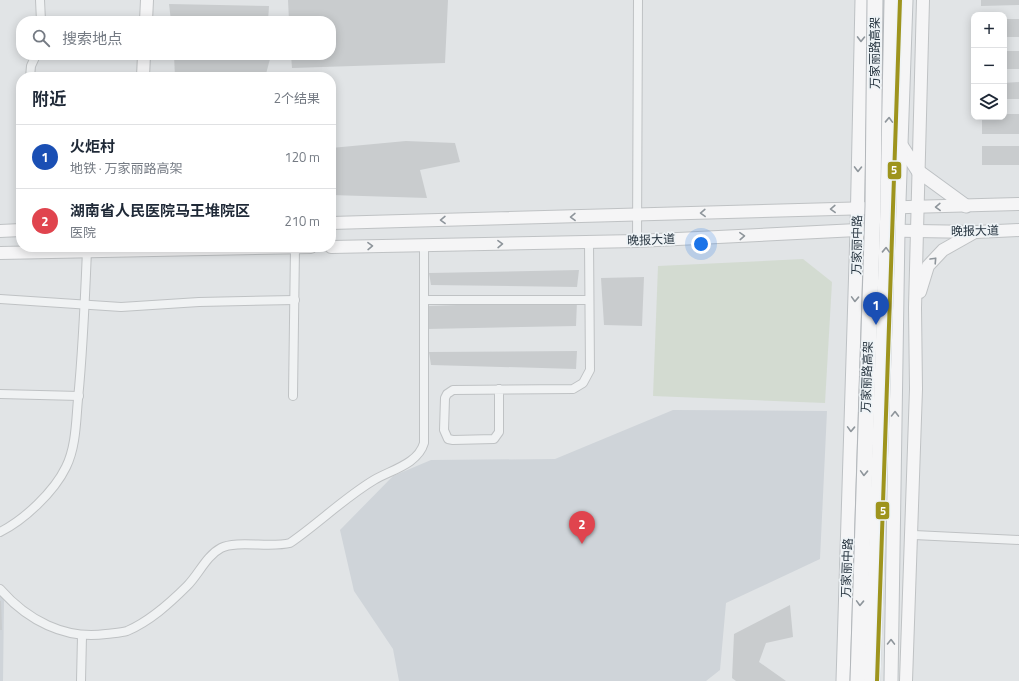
<!DOCTYPE html>
<html lang="zh">
<head>
<meta charset="utf-8">
<style>
	body { margin:0; font-family:"Titillium Web","Noto Sans SC",sans-serif; background:#f6f6f7; color:#1f2937 }
	.controls { position:absolute; right:12px; top:12px; display:grid; overflow:hidden; border-radius:8px; box-shadow:0 2px 10px #0003 }
	.controls button { width:36px; height:36px; display:grid; place-items:center; padding:0; border:0; border-bottom:1px solid #e0e1e3; background:#fff; color:#1f2937; font:20px sans-serif }
	.you { position:absolute; left:701px; top:244px; width:14px; height:14px; margin:-10px; border:3px solid #fff; border-radius:50%; background:#1a73e8; box-shadow:0 0 0 6px #1a73e833 }
	.badge { display:grid; place-items:center; width:26px; height:26px; border-radius:50%; background:#68727a; color:#fff; font-size:13px; font-weight:700 }
	.pin { position:absolute; translate:-50% -33px; filter:drop-shadow(0 1px 2px #0008) }
	.pin::after { content:''; position:absolute; top:21px; width:14px; height:12px; background:inherit; clip-path:polygon(0 0,100% 0,50% 100%) }
	.list { margin:0; padding:0; list-style:none }
	h2 { display:flex; justify-content:space-between; align-items:center; height:52px; margin:0; padding:0 16px; font-size:17px }
	h2 small { font-size:13px; font-weight:400; color:#747a83 }
	.list li { display:grid; grid-template-columns:26px 1fr auto; gap:12px; align-items:center; box-sizing:border-box; height:64px; padding:0 16px; border-top:1px solid #e0e1e3 }
	.list b { display:block; font-size:15px; white-space:nowrap }
	.list p { margin:0; font-size:13px; white-space:nowrap; color:#747a83 }
	.list em { font-size:13px; font-style:normal; color:#747a83 }
	.icon { flex:none; width:22px; height:22px; fill:none; stroke:currentColor; stroke-width:2; stroke-linecap:round; stroke-linejoin:round }
	.map { position:relative; flex:none; width:1019px; height:681px; overflow:hidden }
	.search { position:absolute; background:#fff; box-shadow:0 2px 10px #0003; left:16px; top:16px; width:320px; height:44px; display:flex; align-items:center; gap:10px; box-sizing:border-box; padding:0 14px; border-radius:16px; color:#747a83; font-size:15px }
	.panel { position:absolute; background:#fff; box-shadow:0 2px 10px #0003; left:16px; top:72px; width:320px; height:180px; border-radius:16px }
	.map>svg:first-child { display:block }
</style>
</head>
<body>
<div class="map">
<svg width="1019" height="681" viewBox="0 0 1019 681">
	<rect width="100%" height="100%" fill="#e1e4e6"/>
	<g fill="#cfd4d9">
		<polygon points="673,410 827,411 820,559 726,603 720,670 706,681 399,681 393,649 354,591 340,530 393,476 431,460 555,459"/>
		<polygon points="0,585 4,601 3,681 0,681"/>
	</g>
	<polygon fill="#d3dbd1" points="803,259 832,282 825,403 653,396 658,266"/>
	<g fill="#c9ccce">
		<polygon points="288,0 448,0 445,63 292,68 291,55 331,55 331,21 289,21"/>
		<polygon points="981,0 1019,0 1019,5 981,6"/>
		<polygon points="169,4 269,6 268,21 171,21"/>
		<rect x="1004" y="19" width="15" height="18"/>
		<rect x="1004" y="51" width="15" height="18"/>
		<polygon points="174,55 271,55 266,74 198,77 175,77"/>
		<polygon points="1019,82 1019,99 1004,99 1004,83"/>
		<polygon points="1004,114 1019,114 1019,134 982,134 982,117 1004,117"/>
		<polygon points="406,141 455,143 460,162 420,170 427,198 331,195 331,148"/>
		<rect x="982" y="146" width="37" height="19"/>
		<polygon points="579,270 577,287 431,285 429,273"/>
		<polygon points="644,277 642,326 604,325 601,278"/>
		<polygon points="577,301 576,326 427,329 426,306"/>
		<polygon points="577,351 576,369 431,365 429,352"/>
		<polygon points="0,601 1,601 2,630 0,630"/>
		<polygon points="790,605 793,637 766,643 759,662 786,681 736,681 732,678 734,634"/>
	</g>
	<g fill="none" stroke-linecap="round" stroke-linejoin="round">
		<g stroke="#bfc2c4" stroke-width="10">
			<g id="street">
				<polyline points="40,0 41,21"/>
				<polyline points="30,77 31,66 36,55"/>
				<polyline points="637,241 638,0"/>
				<polyline points="0,299 121,307 199,302 295,300"/>
				<polyline points="424,300 589,300"/>
				<polyline points="499,389 499,432 494,439 453,440 448,439 444,430 445,398 447,394 453,390 573,389 583,383 590,370 589,242"/>
				<polyline points="0,394 79,396"/>
				<polyline points="293,396 295,247"/>
				<path d="M0,532C24,520 54,492 66,467C76,447 76,421 78,399C83,349 85,300 87,250"/>
				<polyline points="914,535 1019,540"/>
				<path d="M0,589C27,620 65,640 106,634C113,633 121,633 127,631C150,621 169,604 187,586C199,574 206,556 221,548C236,540 271,548 290,543C319,523 344,498 374,480C391,470 418,464 424,443V245"/>
				<polyline points="81,681 82,636"/>
			</g>
		</g>
		<g stroke="#bfc2c4" stroke-width="14">
			<g id="secondary">
				<polyline points="146,21 147,0"/>
				<polyline points="143,77 144,55"/>
				<polyline points="331,223 1019,204"/>
				<polyline points="0,231 21,230"/>
				<polyline points="331,247 637,241 857,230 976,232 1019,230"/>
				<polyline points="0,253 311,247"/>
				<polyline points="920,292 928,266 943,250 975,232"/>
				<polyline points="906,681 916,389 915,308 923,0"/>
			</g>
		</g>
		<g stroke="#bdc1c4" stroke-width="15">
			<g id="primary">
				<polyline points="901,145 918,171 966,206"/>
				<polyline points="843,681 857,230 862,0"/>
				<polyline points="891,681 898,230 906,0"/>
			</g>
		</g>
		<use href="#street" stroke="#f0f2f3" stroke-width="8"/>
		<use href="#secondary" stroke="#f5f5f6" stroke-width="12"/>
		<use href="#primary" stroke="#f5f5f6" stroke-width="13"/>
		<g stroke="#b3b7bb" stroke-width="17" stroke-linecap="butt">
			<g id="highway-bridge">
				<polyline points="858,681 873,206 875,0"/>
				<polyline points="872,681 888,207 892,0"/>
			</g>
		</g>
		<use href="#highway-bridge" stroke="#f5f5f6" stroke-width="15"/>
		<g stroke="#eef3f6" stroke-width="7">
			<polyline id="metro-1" points="877,681 900,0"/>
		</g>
		<use href="#metro-1" stroke="#9e941d" stroke-width="4"/>
	</g>
	<defs><path id="oneway-chevron" d="M-2-3.5L2.5 0L-2 3.5" fill="none" stroke-width="1.6" stroke-linecap="round" stroke-linejoin="round"/></defs>
	<g stroke="#8e959b">
		<use href="#oneway-chevron" transform="translate(861 39) rotate(91)"/>
		<use href="#oneway-chevron" transform="translate(889 120) rotate(-88)"/>
		<use href="#oneway-chevron" transform="translate(858 169) rotate(91)"/>
		<use href="#oneway-chevron" transform="translate(938 207) rotate(178)"/>
		<use href="#oneway-chevron" transform="translate(833 209) rotate(178)"/>
		<use href="#oneway-chevron" transform="translate(703 213) rotate(178)"/>
		<use href="#oneway-chevron" transform="translate(573 217) rotate(179)"/>
		<use href="#oneway-chevron" transform="translate(443 220) rotate(179)"/>
		<use href="#oneway-chevron" transform="translate(742 236) rotate(-3)"/>
		<use href="#oneway-chevron" transform="translate(500 244) rotate(-1)"/>
		<use href="#oneway-chevron" transform="translate(370 246) rotate(-1)"/>
		<use href="#oneway-chevron" transform="translate(886 250) rotate(-88)"/>
		<use href="#oneway-chevron" transform="translate(934 260) rotate(-47)"/>
		<use href="#oneway-chevron" transform="translate(855 299) rotate(92)"/>
		<use href="#oneway-chevron" transform="translate(895 414) rotate(-89)"/>
		<use href="#oneway-chevron" transform="translate(851 429) rotate(92)"/>
		<use href="#oneway-chevron" transform="translate(864 473) rotate(92)"/>
		<use href="#oneway-chevron" transform="translate(860 603) rotate(92)"/>
		<use href="#oneway-chevron" transform="translate(891 642) rotate(-89)"/>
	</g>
	<g text-anchor="middle" stroke-width="3.5" stroke-linejoin="round" paint-order="stroke">
		<g font-size="12" fill="#273540" stroke="#eef3f6">
			<text transform="translate(875 53) rotate(-90)" y="4">万家丽路高架</text>
			<text transform="translate(975 231) rotate(-1)" y="4">晚报大道</text>
			<text transform="translate(651 240) rotate(-2)" y="4">晚报大道</text>
			<text transform="translate(857 245) rotate(-89)" y="4">万家丽中路</text>
			<text transform="translate(867 377) rotate(-88)" y="4">万家丽路高架</text>
			<text transform="translate(847 568) rotate(-88)" y="4">万家丽中路</text>
		</g>
	</g>
	<g stroke="#eef3f6" stroke-width="1.5">
		<rect x="887" y="161" width="15" height="19" rx="4" fill="#9e941d"/>
		<rect x="875" y="501" width="15" height="19" rx="4" fill="#9e941d"/>
	</g>
	<g font-size="11" text-anchor="middle" font-weight="bold" fill="#fff">
		<text x="894" y="174">5</text>
		<text x="883" y="515">5</text>
	</g>
</svg>
<div class="controls">
<button>+</button>
<button>−</button>
<button><svg class="icon" aria-label="layers" viewBox="0 0 24 24"><path d="M12 4l9 5-9 5-9-5zM3 14l9 5 9-5"/></svg></button>
</div>
<div class="you"></div>
<div class="pin badge" style="left:876px;top:325px;background:#1a4fb4">1</div>
<div class="pin badge" style="left:582px;top:544px;background:#e0444e">2</div>
<div class="search"><svg class="icon" aria-label="search" viewBox="0 0 24 24"><circle cx="10" cy="10" r="6"/><path d="M15 15l6 6"/></svg>搜索地点</div>
<section class="panel">
<h2>附近<small>2个结果</small></h2>
<ul class="list">
<li><span class="badge" style="background:#1a4fb4">1</span><div><b>火炬村</b><p>地铁 · 万家丽路高架</p></div><em>120 m</em></li>
<li><span class="badge" style="background:#e0444e">2</span><div><b>湖南省人民医院马王堆院区</b><p>医院</p></div><em>210 m</em></li>
</ul>
</section>
</div>
</body>
</html>
